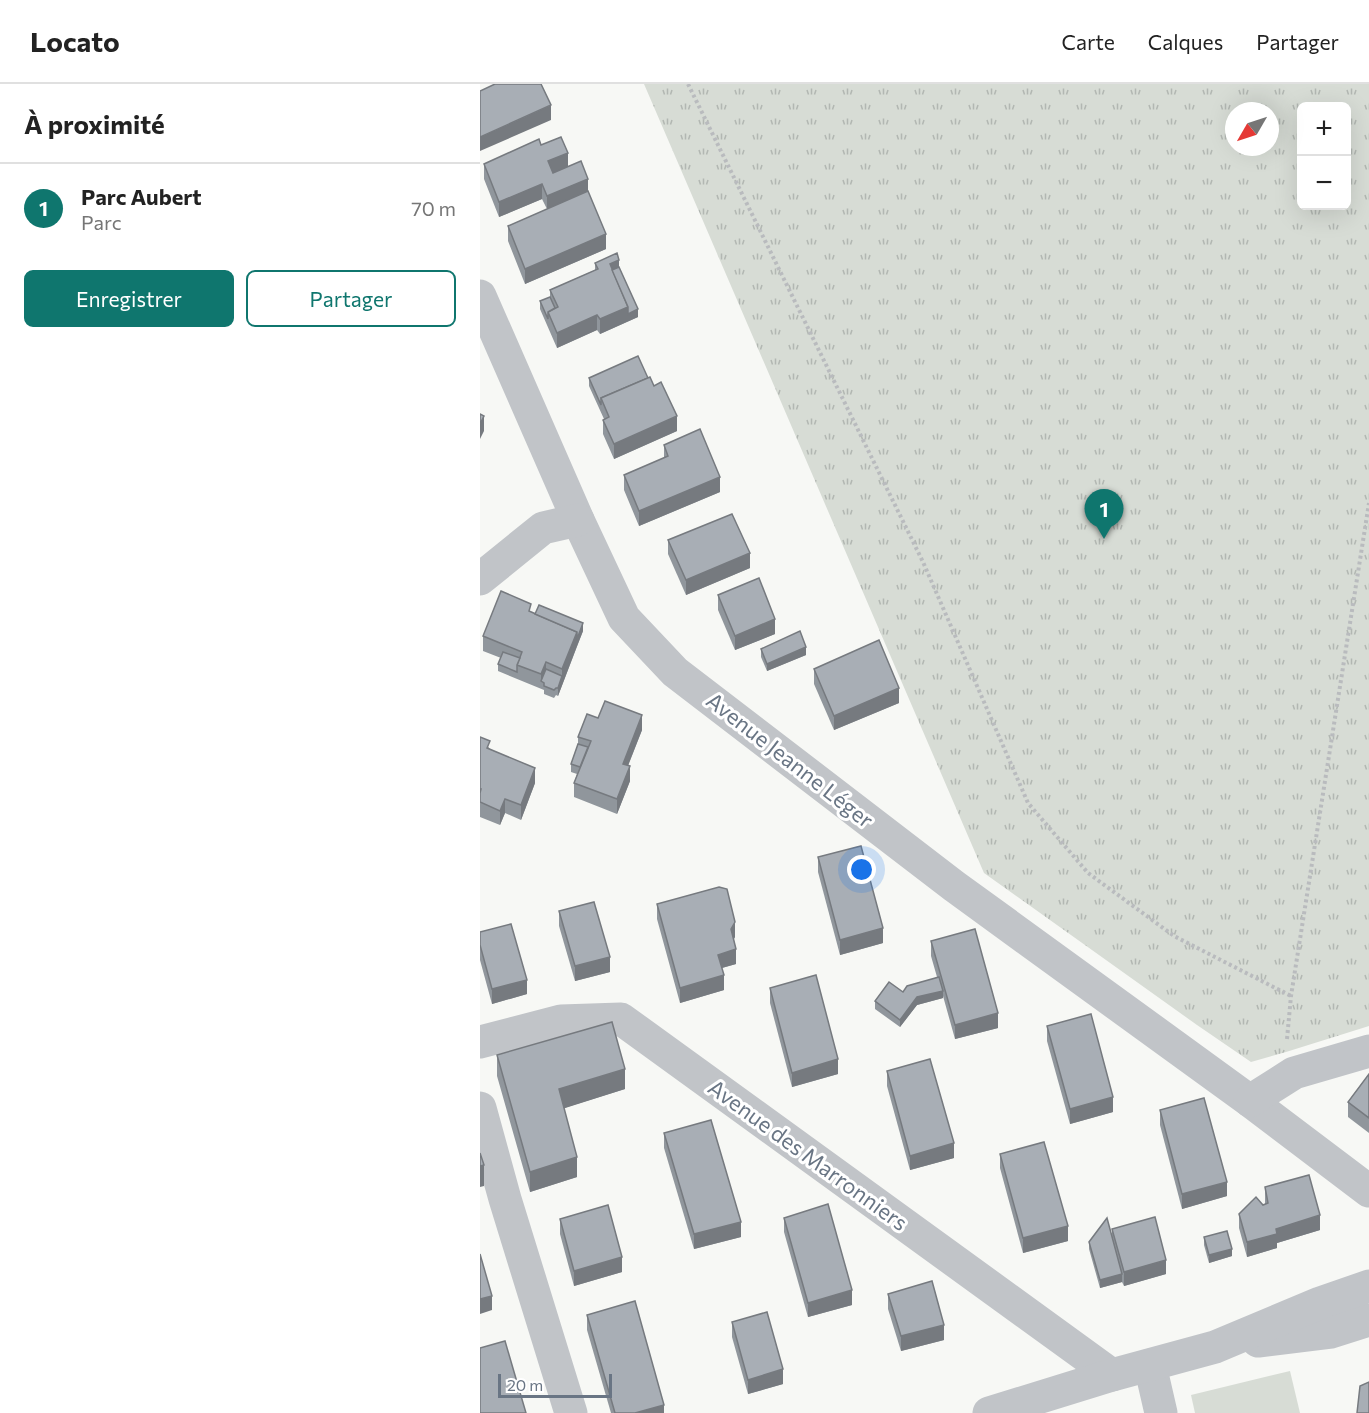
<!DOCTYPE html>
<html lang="fr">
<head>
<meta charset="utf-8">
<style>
	body { margin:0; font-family:Commissioner,sans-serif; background:#f6f6f6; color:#222 }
	.controls { position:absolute; right:18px; top:18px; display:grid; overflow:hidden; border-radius:9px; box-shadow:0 6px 24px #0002 }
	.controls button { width:54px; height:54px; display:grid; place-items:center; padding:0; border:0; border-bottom:2px solid #e0e0e0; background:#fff; color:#222; font:30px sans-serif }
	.compass { position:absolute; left:745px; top:18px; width:54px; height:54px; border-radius:50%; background:#fff; box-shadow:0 6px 24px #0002; rotate:231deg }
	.scale { position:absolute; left:18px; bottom:15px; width:114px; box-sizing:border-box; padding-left:6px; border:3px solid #697584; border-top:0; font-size:16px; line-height:21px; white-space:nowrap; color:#697584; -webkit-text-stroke:4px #fff; paint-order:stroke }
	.you { position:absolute; left:382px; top:786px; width:21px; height:21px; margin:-15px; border:4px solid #fff; border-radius:50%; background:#1a73e8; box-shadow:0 0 0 9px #1a73e833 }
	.badge { display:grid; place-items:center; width:39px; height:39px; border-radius:50%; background:#0f766e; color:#fff; font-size:20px; font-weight:700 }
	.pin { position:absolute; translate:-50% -50px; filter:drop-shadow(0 2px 3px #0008) }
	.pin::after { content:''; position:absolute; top:32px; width:21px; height:18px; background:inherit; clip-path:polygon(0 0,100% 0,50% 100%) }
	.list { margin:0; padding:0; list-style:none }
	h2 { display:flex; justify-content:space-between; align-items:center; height:78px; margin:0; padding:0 24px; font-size:26px }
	h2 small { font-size:20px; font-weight:400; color:#767676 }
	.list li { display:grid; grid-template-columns:39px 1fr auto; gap:18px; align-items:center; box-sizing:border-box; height:90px; padding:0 24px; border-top:2px solid #e0e0e0 }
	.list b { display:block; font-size:22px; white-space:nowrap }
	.list p { margin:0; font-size:20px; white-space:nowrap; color:#767676 }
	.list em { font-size:20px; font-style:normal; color:#767676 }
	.actions { display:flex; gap:12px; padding:18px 24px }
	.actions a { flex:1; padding:14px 0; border:2px solid #0f766e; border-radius:9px; text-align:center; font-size:21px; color:#0f766e }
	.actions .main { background:#0f766e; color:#fff }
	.map { position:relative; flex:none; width:889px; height:1329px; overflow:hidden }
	header { display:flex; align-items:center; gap:36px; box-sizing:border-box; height:84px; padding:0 30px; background:#fff; border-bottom:2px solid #e0e0e0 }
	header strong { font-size:28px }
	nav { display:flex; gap:33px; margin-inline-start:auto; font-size:21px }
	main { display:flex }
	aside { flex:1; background:#fff }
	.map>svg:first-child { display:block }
</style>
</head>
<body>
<header>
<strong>Locato</strong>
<nav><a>Carte</a><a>Calques</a><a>Partager</a></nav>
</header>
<main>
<aside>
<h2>À proximité<small></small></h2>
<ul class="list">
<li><span class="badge">1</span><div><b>Parc Aubert</b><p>Parc</p></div><em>70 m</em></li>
</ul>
<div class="actions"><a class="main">Enregistrer</a><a>Partager</a></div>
</aside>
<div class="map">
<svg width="889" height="1329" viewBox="0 0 889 1329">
	<defs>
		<pattern id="park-tufts" width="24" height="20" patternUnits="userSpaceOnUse" patternTransform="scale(1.5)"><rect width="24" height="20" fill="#d7dcd5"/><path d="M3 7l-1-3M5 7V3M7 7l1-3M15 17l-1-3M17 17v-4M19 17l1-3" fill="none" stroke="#b2b7b2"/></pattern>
	</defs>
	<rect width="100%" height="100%" fill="#f7f8f5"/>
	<polygon fill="#d7dcd5" points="810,1287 820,1329 715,1329 711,1311"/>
	<path fill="url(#park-tufts)" fill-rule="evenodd" d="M164,0H889V942L806,968L771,978L717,941L504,789ZM822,22H866V122H822ZM754,27H790V63H754Z"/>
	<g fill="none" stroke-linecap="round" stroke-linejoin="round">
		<g stroke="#b9bbbe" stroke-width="4" stroke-dasharray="3 3" stroke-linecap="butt">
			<polyline points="208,0 443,478 548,719 608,789 694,852 811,912"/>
			<polyline points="807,955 811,912 889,419"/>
		</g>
		<g stroke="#c1c4c8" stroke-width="33">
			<polyline points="0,212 98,436 144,534 195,588 474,802 770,1017 889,1107"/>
			<polyline points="0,495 63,444 98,436"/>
			<polyline points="0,958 81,937 141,935 632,1291"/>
			<polyline points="770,1017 814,989 889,967"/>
			<polyline points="0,1024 25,1115 91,1329"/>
			<polyline points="778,1257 851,1248 889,1236"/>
			<polyline points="670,1281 681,1329"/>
			<polyline points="509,1329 632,1291 735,1263 840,1219 889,1202"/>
		</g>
	</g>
	<g fill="#90969c">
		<polygon points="61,61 88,83 108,108 126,165 45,200 28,157 28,142 67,125 62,115 19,133 4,95 4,80"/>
		<polygon points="115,179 139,183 158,233 120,250 117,246 77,264 60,225 60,217 70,213 70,206 115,186"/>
		<polygon points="109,294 168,294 174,302 197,347 134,375 123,350 123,336 124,335 109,302"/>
		<polygon points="184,361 240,408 159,442 144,406 144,391 184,374"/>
		<polygon points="188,456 270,484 206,511 188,470"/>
		<polygon points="238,511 295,550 255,566 238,526"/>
		<polygon points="51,528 103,547 78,612 76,611 74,614 64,610 64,606 18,587 18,580 21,574 3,567 3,552"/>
		<polygon points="281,565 326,571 287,587 281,573"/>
		<polygon points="334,585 419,619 354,646 334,600"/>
		<polygon points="118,634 162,646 148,682 150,697 137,730 94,713 94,699 97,690 91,688 91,680 98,660 98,653"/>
		<polygon points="0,653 10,665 55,699 41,736 25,729 20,741 0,733"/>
		<polygon points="338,773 403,859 360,871 338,788"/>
		<polygon points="177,820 255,853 254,855 256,880 242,884 244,906 200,919 177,835"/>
		<polygon points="79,827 130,888 95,897 79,842"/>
		<polygon points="0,848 47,910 12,920 0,876"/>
		<polygon points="451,857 518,944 475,955 463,912 463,914 437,921 420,943 395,925 395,917 423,908 457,893 451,872"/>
		<polygon points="290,904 358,990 312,1003 290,919"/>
		<polygon points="567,942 633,1028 590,1040 567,957"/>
		<polygon points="17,971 145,1005 84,1024 97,1093 50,1108 17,992"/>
		<polygon points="407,987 474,1074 430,1086 407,1002"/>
		<polygon points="889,990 889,1049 868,1033 868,1018"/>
		<polygon points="680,1026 747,1112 702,1125 680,1041"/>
		<polygon points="184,1049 261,1153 214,1165 184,1064"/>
		<polygon points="520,1070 588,1157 543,1169 520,1084"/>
		<polygon points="785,1103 840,1146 797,1159 797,1164 767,1173 759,1144 759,1130 785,1120"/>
		<polygon points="304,1134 372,1221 328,1233 304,1148"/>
		<polygon points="80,1135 142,1188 94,1202 80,1150"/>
		<polygon points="632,1145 686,1190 644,1202 642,1198 620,1204 609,1165 609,1158 632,1152"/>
		<polygon points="724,1153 752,1172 729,1179 724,1161"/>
		<polygon points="408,1210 464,1256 421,1267 408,1225"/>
		<polygon points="107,1231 184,1329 131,1329 107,1246"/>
		<polygon points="252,1238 303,1300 268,1310 252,1253"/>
	</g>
	<g fill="#767a7f">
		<polygon points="71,21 71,36 0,67 0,53"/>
		<polygon points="88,69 88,83 68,91 68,77"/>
		<polygon points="108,95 108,109 67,127 67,112"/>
		<polygon points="62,100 62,115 19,133 19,118"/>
		<polygon points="126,150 126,165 45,200 45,185"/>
		<polygon points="139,176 139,190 133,193 130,180"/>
		<polygon points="148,223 158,225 158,233 120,250 120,235"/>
		<polygon points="117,231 117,246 77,264 77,249"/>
		<polygon points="4,332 4,347 0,355 0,340"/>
		<polygon points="197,332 197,347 134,375 134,360"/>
		<polygon points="240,393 240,408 159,442 159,427"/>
		<polygon points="270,469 270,484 206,511 206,496"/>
		<polygon points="295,535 295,550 255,566 255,552"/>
		<polygon points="103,539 103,547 97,562 78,612 78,604 82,592 82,585 97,548"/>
		<polygon points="326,563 326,571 287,587 287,580"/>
		<polygon points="66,578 66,593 61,597 61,605 61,590"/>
		<polygon points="419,604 419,619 354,646 354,632"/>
		<polygon points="162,631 162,646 143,694 143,680"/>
		<polygon points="150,682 150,697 137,730 137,715"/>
		<polygon points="55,684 55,699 41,736 41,721"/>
		<polygon points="25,715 25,729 20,741 20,727"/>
		<polygon points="255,838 255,853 251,859 251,845"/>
		<polygon points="403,844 403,859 360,871 360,856"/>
		<polygon points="256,865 256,880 238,885 238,871"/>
		<polygon points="130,873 130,888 95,897 95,882"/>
		<polygon points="244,891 244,906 200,919 200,904"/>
		<polygon points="47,896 47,910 12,920 12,905"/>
		<polygon points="463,907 463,914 437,921 420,943 420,936 437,913"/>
		<polygon points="518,929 518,944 475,955 475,941"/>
		<polygon points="358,975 358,990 312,1003 312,989"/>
		<polygon points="145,985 145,1005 79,1026 79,1005"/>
		<polygon points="633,1013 633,1028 590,1040 590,1025"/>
		<polygon points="474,1059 474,1074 430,1086 430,1072"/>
		<polygon points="97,1073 97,1093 50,1108 50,1088"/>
		<polygon points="4,1081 4,1102 0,1103 0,1082"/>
		<polygon points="747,1098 747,1112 702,1125 702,1110"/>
		<polygon points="840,1131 840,1146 797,1159 797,1164 767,1173 767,1158 796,1145"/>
		<polygon points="261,1138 261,1153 214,1165 214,1150"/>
		<polygon points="588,1142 588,1157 543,1169 543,1154"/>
		<polygon points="752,1165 752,1172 729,1179 729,1171"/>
		<polygon points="142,1173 142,1188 94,1202 94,1187"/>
		<polygon points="686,1176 686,1190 644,1202 644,1188"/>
		<polygon points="642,1190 642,1198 620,1204 620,1196"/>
		<polygon points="372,1206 372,1221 328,1233 328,1219"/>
		<polygon points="12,1212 12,1226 0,1230 0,1215"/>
		<polygon points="464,1241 464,1256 421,1267 421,1252"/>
		<polygon points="303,1285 303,1300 268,1310 268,1296"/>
		<polygon points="184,1321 184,1329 155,1329"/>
	</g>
	<g fill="#a8aeb5" stroke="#767a7f" stroke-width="1.5">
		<polygon points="15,0 61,0 71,21 0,53 0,7"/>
		<polygon points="81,53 88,69 68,77 73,89 101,77 108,95 67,112 62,100 19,118 4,80 59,55 61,61"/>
		<polygon points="108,107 126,150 45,185 28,142"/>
		<polygon points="137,169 139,176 130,180 148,223 120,235 117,231 77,249 68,228 78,223 70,206 118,185 115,179"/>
		<polygon points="139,183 158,225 148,230 148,223 132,186"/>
		<polygon points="70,213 75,224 68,228 68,235 60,217"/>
		<polygon points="158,272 168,294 121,314 121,321 109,294"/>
		<polygon points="170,293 174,302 181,298 197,332 134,360 123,336 129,333 121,314"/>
		<polygon points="0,330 4,332 0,340"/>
		<polygon points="220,345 240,393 159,427 144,391 188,372 184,361"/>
		<polygon points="252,430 270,469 206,496 188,456"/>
		<polygon points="279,494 295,535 255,552 238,511"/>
		<polygon points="21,507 51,520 49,527 97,548 82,585 66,578 61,590 37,581 42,568 3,552"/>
		<polygon points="59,521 103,539 97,555 97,548 55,530"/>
		<polygon points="320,547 326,563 287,580 281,565"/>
		<polygon points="399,556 419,604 354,632 334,585"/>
		<polygon points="23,568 40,574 37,581 37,588 18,580"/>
		<polygon points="66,585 82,592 78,604 76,604 74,606 64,602 64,599 61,597"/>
		<polygon points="125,617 162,631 143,680 150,682 137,715 94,699 111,657 98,653 107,630 118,634"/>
		<polygon points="0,653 10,657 7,664 55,684 41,721 25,715 20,727 0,718 0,709 1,705 0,705"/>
		<polygon points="98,660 108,663 100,683 91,680"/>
		<polygon points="381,762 403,844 360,856 338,773"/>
		<polygon points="239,803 247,805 255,838 251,845 256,865 238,871 244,891 200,904 177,820"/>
		<polygon points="114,818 130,873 95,882 79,827"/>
		<polygon points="31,840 47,896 12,905 0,861 0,848"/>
		<polygon points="495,845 518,929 475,941 451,857"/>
		<polygon points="336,891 358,975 312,989 290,904"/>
		<polygon points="459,893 463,907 437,913 420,936 395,917 409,898 423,908 427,902"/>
		<polygon points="611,930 633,1013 590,1025 567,942"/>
		<polygon points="132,938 145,985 79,1005 97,1073 50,1088 17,971"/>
		<polygon points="450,975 474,1059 430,1072 407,987"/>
		<polygon points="889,990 889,1034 868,1018"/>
		<polygon points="724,1014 747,1098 702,1110 680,1026"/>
		<polygon points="231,1036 261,1138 214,1150 184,1049"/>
		<polygon points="564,1058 588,1142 543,1154 520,1070"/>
		<polygon points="0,1069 4,1081 0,1082"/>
		<polygon points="829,1091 840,1131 796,1145 797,1150 767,1158 759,1130 776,1113 783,1121 788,1119 785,1103"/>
		<polygon points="348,1120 372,1206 328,1219 304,1134"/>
		<polygon points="128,1121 142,1173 94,1187 80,1135"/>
		<polygon points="675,1133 686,1176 644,1188 632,1145"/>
		<polygon points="627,1134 642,1190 620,1196 609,1158"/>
		<polygon points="747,1147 752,1165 729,1171 724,1153"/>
		<polygon points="0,1170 12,1212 0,1215"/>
		<polygon points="452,1197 464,1241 421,1252 408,1210"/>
		<polygon points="155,1217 184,1321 155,1329 135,1329 107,1231"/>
		<polygon points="287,1228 303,1285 268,1296 252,1238"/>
		<polygon points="25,1257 46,1329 0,1329 0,1264"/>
		<polygon points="889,1298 889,1329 877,1329 880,1302"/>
	</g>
	<g text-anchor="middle" stroke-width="6" stroke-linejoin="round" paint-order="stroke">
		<g font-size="22" fill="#697584" stroke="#fff">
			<text transform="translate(310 676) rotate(38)" y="8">Avenue Jeanne Léger</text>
			<text transform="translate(328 1071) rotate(36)" y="8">Avenue des Marronniers</text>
		</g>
	</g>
</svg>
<div class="controls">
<button>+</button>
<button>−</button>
</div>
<svg class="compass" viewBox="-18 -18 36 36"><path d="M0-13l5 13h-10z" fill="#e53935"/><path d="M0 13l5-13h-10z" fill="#767676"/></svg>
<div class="scale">20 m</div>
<div class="you"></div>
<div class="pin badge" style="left:624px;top:455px">1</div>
</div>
</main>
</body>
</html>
